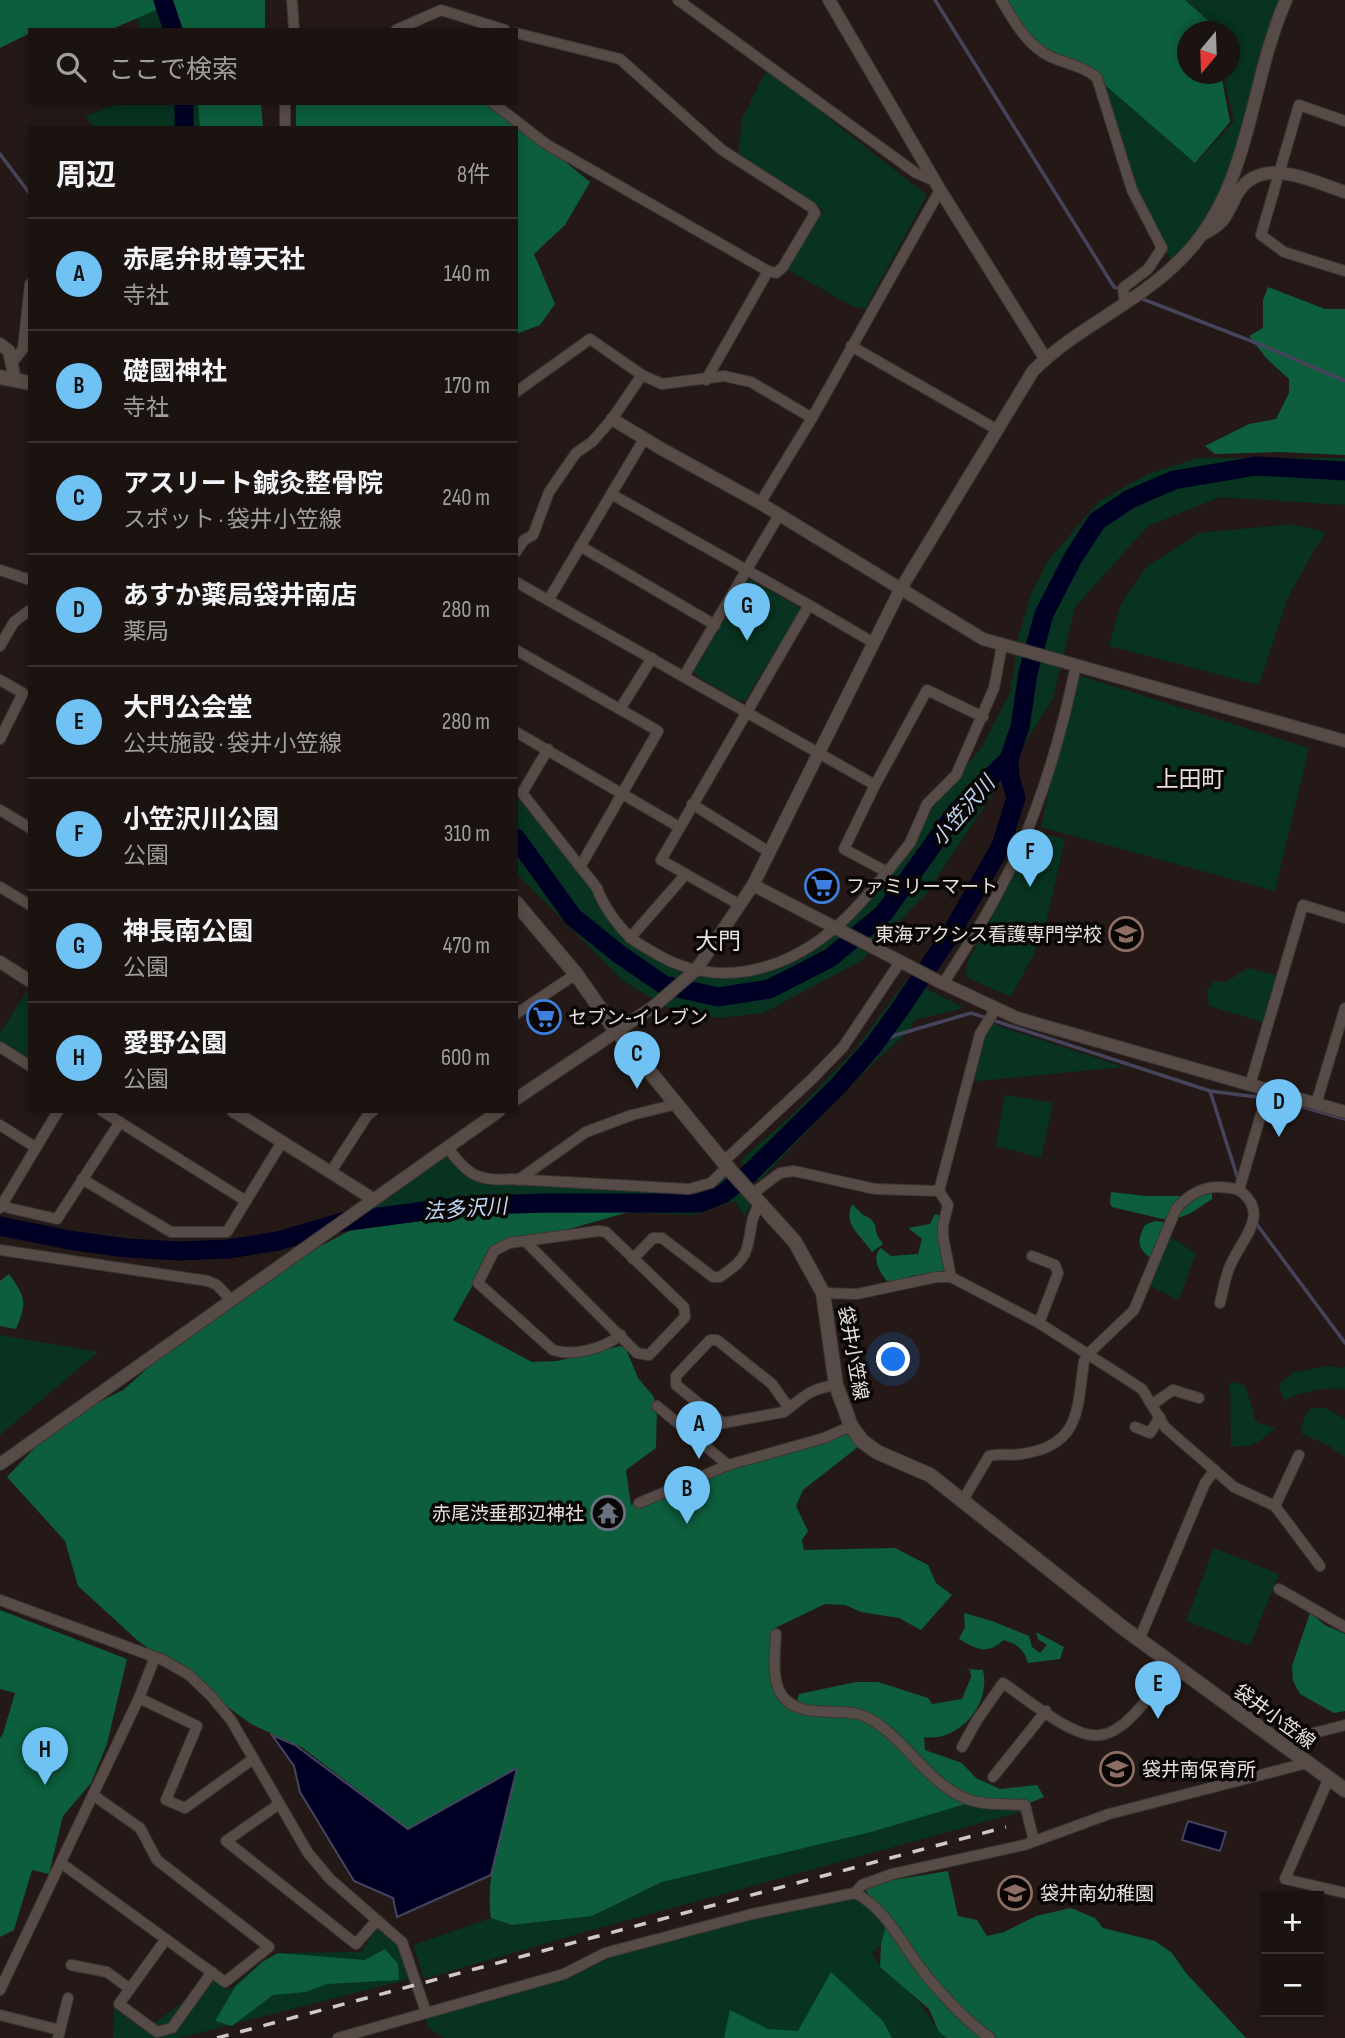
<!DOCTYPE html>
<html lang="ja">
<head>
<meta charset="utf-8">
<style>
	body { margin:0; font-family:"Sofia Sans Condensed","Noto Sans JP",sans-serif; background:#28201e; color:#f1f3f6 }
	.controls { position:absolute; right:21px; bottom:21px; display:grid; overflow:hidden; border-radius:0px; box-shadow:0 4px 10px #0003 }
	.controls button { width:63px; height:63px; display:grid; place-items:center; padding:0; border:0; border-bottom:2px solid #393230; background:#1b1310; color:#f1f3f6; font:35px sans-serif }
	.compass { position:absolute; left:1177px; top:21px; width:63px; height:63px; border-radius:50%; background:#1b1310; box-shadow:0 4px 10px #0003; rotate:199deg }
	.you { position:absolute; left:894px; top:1360px; width:24px; height:24px; margin:-18px; border:5px solid #fff; border-radius:50%; background:#1a73e8; box-shadow:0 0 0 10px #1a73e833 }
	.badge { display:grid; place-items:center; width:46px; height:46px; border-radius:50%; background:#70c1f4; color:#111; font-size:23px; font-weight:700 }
	.pin { position:absolute; translate:-50% -58px; filter:drop-shadow(0 2px 4px #0008) }
	.pin::after { content:''; position:absolute; top:37px; width:24px; height:21px; background:inherit; clip-path:polygon(0 0,100% 0,50% 100%) }
	.list { margin:0; padding:0; list-style:none }
	h2 { display:flex; justify-content:space-between; align-items:center; height:91px; margin:0; padding:0 28px; font-size:30px }
	h2 small { font-size:23px; font-weight:400; color:#a09e9f }
	.list li { display:grid; grid-template-columns:46px 1fr auto; gap:21px; align-items:center; box-sizing:border-box; height:112px; padding:0 28px; border-top:2px solid #393230 }
	.list b { display:block; font-size:26px; white-space:nowrap }
	.list p { margin:0; font-size:23px; white-space:nowrap; color:#a09e9f }
	.list em { font-size:23px; font-style:normal; color:#a09e9f }
	.icon { flex:none; width:38px; height:38px; fill:none; stroke:currentColor; stroke-width:2; stroke-linecap:round; stroke-linejoin:round }
	.map { position:relative; flex:none; width:1345px; height:2038px; overflow:hidden }
	.search { position:absolute; background:#1b1310; box-shadow:0 4px 10px #0003; left:28px; top:28px; width:490px; height:77px; display:flex; align-items:center; gap:18px; box-sizing:border-box; padding:0 24px; border-radius:0px; color:#a09e9f; font-size:26px }
	.panel { position:absolute; background:#1b1310; box-shadow:0 4px 10px #0003; left:28px; top:126px; width:490px; height:987px; border-radius:0px }
	.map>svg:first-child { display:block }
</style>
</head>
<body>
<div class="map">
<svg width="1345" height="2038" viewBox="0 0 1345 2038">
	<rect width="100%" height="100%" fill="#241916"/>
	<g fill="#073320">
		<polygon points="131,0 172,0 182,30 141,30"/>
		<polygon points="1185,0 1280,0 1218,210 1174,266 1129,182 1097,78 1196,163 1234,121 1223,74 1230,74 1230,32 1213,31 1211,23"/>
		<polygon points="769,65 837,125 927,195 865,309 854,307 788,270 823,210 738,156 742,119"/>
		<polygon points="120,103 198,103 200,128 95,128 85,116"/>
		<polygon points="1198,458 1345,458 1345,505 1220,497 1148,526 1075,607 1053,698 1004,777 926,894 861,961 763,1013 721,1018 673,1011 623,981 516,873 516,797 598,891 638,948 707,976 794,955 862,901 908,845 933,807 982,747 1010,692 1019,634 1032,592 1047,562 1099,501 1148,474"/>
		<polygon points="1292,524 1325,532 1288,597 1259,685 1109,646 1121,604 1146,567 1200,533"/>
		<polygon points="748,580 752,580 797,606 800,610 745,701 739,701 697,676 694,671"/>
		<polygon points="1074,674 1309,748 1275,891 1041,827"/>
		<polygon points="1034,831 1065,839 1043,936 1011,997 966,977 967,964"/>
		<polygon points="1248,968 1282,977 1269,1024 1209,1006 1207,990 1215,981 1226,982"/>
		<polygon points="907,979 964,1008 915,1020 909,1031 868,1068 759,1181 740,1161 795,1112 855,1050"/>
		<polygon points="27,991 30,993 30,1059 0,1040 0,1033"/>
		<polygon points="987,1022 1124,1067 967,1082"/>
		<polygon points="1005,1095 1053,1103 1041,1158 996,1146"/>
		<polygon points="447,1147 463,1170 491,1180 689,1189 711,1183 727,1167 751,1203 745,1217 735,1201 693,1215 624,1212 477,1213 360,1228 361,1213"/>
		<polygon points="1170,1237 1196,1253 1179,1300 1146,1284 1153,1266"/>
		<polygon points="0,1335 98,1352 0,1435"/>
		<path d="M1327,1366L1341,1368L1345,1366V1389C1326,1387 1301,1391 1284,1401L1279,1385L1292,1373Z"/>
		<path d="M1230,1382L1245,1385L1256,1422L1276,1428C1260,1441 1252,1449 1231,1446Z"/>
		<path d="M1312,1408H1325L1345,1419V1457L1329,1446L1301,1433C1302,1424 1304,1414 1312,1408Z"/>
		<polygon points="1214,1548 1279,1574 1250,1646 1186,1621"/>
		<polygon points="976,1802 1017,1804 1021,1812 581,1933 424,1979 413,1945 491,1918 512,1925 592,1916 662,1882"/>
		<path d="M855,1893L894,1931L872,1953C883,1974 900,1981 915,1998C927,2011 933,2028 948,2038H445L427,2027L426,2017L622,1949Z"/>
		<polygon points="380,1923 397,1937 409,1979 179,2038 113,2038 114,2008 144,2031 213,1980 229,1990 262,1962 283,1953 361,1952"/>
	</g>
	<g fill="#0c5e3d">
		<polygon points="0,0 265,0 265,30 182,30 172,3 110,30 30,30 30,33 0,48"/>
		<polygon points="1001,0 1185,0 1211,23 1213,31 1188,32 1188,74 1221,74 1230,122 1195,163 1097,78 1030,45"/>
		<polygon points="198,103 261,103 263,128 200,128"/>
		<polygon points="296,103 490,103 502,110 590,182 565,225 534,254 555,304 540,325 516,334 516,128 296,128"/>
		<polygon points="1268,287 1325,309 1345,309 1345,455 1280,452 1215,454 1205,446 1249,424 1276,419 1289,393 1289,379 1267,359 1249,336 1263,328 1263,300"/>
		<polygon points="1212,1186 1212,1199 1191,1213 1171,1221 1112,1207 1110,1203 1111,1192 1146,1196 1187,1196"/>
		<path d="M852,1204L862,1214L871,1219L875,1225L877,1235L883,1244L872,1252C860,1234 843,1225 852,1204Z"/>
		<path d="M629,1212L492,1251L453,1320L532,1362L557,1361L620,1346L626,1349L638,1378L653,1396L657,1406L656,1448L626,1470L631,1505L728,1465L838,1431L853,1430L858,1447L803,1490L796,1506L808,1531L802,1540L804,1550L895,1548L928,1565L936,1583L952,1595L921,1630L899,1618L861,1612L845,1605L825,1604L773,1629L779,1693L796,1706L801,1707L797,1701L799,1694L856,1682H878L928,1698L932,1704L962,1699L971,1677L970,1670L966,1669L983,1670C984,1675 985,1681 984,1686C982,1715 952,1742 924,1737L925,1750L962,1763L976,1778L1000,1789L1037,1785L1044,1797L1025,1805L976,1801L871,1832L662,1882L592,1916L512,1925L491,1918C484,1871 506,1814 517,1769L408,1829L303,1748L251,1724L137,1640L78,1586L65,1541L7,1477L59,1422L123,1390L196,1325L272,1271L355,1228L477,1213Z"/>
		<path d="M935,1214L942,1216L945,1272L910,1276L902,1281H887C879,1272 871,1257 881,1248L891,1256L918,1254L922,1239L908,1228L930,1224Z"/>
		<path d="M1155,1221L1175,1223C1170,1238 1165,1253 1149,1257C1136,1246 1138,1239 1145,1225Z"/>
		<path d="M9,1274C26,1297 27,1303 16,1329L0,1326V1281Z"/>
		<polygon points="0,1610 127,1659 107,1744 91,1783 63,1816 49,1874 32,1870 14,1930 0,1937 0,1738 3,1734 15,1693 0,1689"/>
		<path d="M964,1613L992,1621L1029,1636L1032,1647L1040,1653L1047,1645L1038,1639L1036,1632L1064,1647L1060,1659L1028,1663C1024,1649 1017,1644 1004,1640C986,1655 978,1650 959,1639L965,1627Z"/>
		<polygon points="1310,1613 1325,1625 1345,1634 1345,1711 1334,1713 1300,1694 1293,1681 1292,1666"/>
		<polygon points="948,1871 958,1916 977,1920 987,1936 1004,1932 1036,1916 1071,1908 1095,1918 1103,1928 1155,1941 1172,1953 1186,1973 1246,2038 947,2038 939,2032 929,2009 880,1967 881,1945 887,1921 862,1885"/>
		<polygon points="385,1949 398,1964 399,1980 327,1984 306,1992 273,1995 232,2026 215,2021 235,1987 262,1962 278,1953 365,1960"/>
		<polygon points="831,1972 883,2021 892,2038 724,2038 730,2010 768,2029 798,2031"/>
	</g>
	<g fill="#000024" stroke="#46445c" stroke-width="2">
		<polygon points="272,1735 295,1745 408,1829 517,1768 491,1875 397,1917 393,1898 354,1881 300,1792 294,1766"/>
		<polygon points="1188,1821 1226,1832 1220,1851 1182,1840"/>
	</g>
	<g fill="none" stroke-linecap="round" stroke-linejoin="round">
		<g stroke="#46445c" stroke-width="3.5">
			<polyline points="935,0 1114,287 1120,289"/>
			<polyline points="0,154 30,194"/>
			<polyline points="1140,298 1264,346 1345,381"/>
			<polyline points="874,1045 896,1035 971,1013 1210,1091 1279,1100 1345,1119"/>
			<polyline points="1210,1091 1238,1179"/>
			<polyline points="1255,1222 1345,1343"/>
		</g>
		<g stroke="#000024" stroke-width="19">
			<polyline points="163,0 173,30"/>
			<polyline points="184,103 184,128"/>
			<polyline points="516,838 573,917 619,954 664,985 718,997 769,989 830,958 884,913 956,812 1009,759 1020,727 1028,673 1044,614 1073,558 1097,521 1130,499 1174,480 1256,466 1345,471"/>
			<polyline points="0,1226 69,1240 126,1248 179,1251 228,1249 278,1241 342,1222 462,1206 545,1203 699,1203 723,1194 751,1172 838,1086 874,1045 900,1009 952,932 1001,846 1016,798 1010,777 1009,759"/>
		</g>
		<g stroke="#3c3533" stroke-width="12">
			<g id="minor">
				<polyline points="292,0 294,30"/>
				<polyline points="678,0 916,173 935,181"/>
				<path d="M1001,0C1015,22 1027,46 1051,57C1066,64 1084,66 1097,78L1132,190L1162,248L1148,269L1123,288L1125,303"/>
				<polyline points="396,30 441,10 505,30"/>
				<polyline points="516,33 620,59 722,150 811,207 815,213 783,267 776,273 768,271"/>
				<polyline points="493,103 546,144 768,271 706,380"/>
				<polyline points="1345,121 1299,105 1261,235 1284,252 1345,271"/>
				<polyline points="285,128 285,103"/>
				<polyline points="851,346 996,429"/>
				<polyline points="12,363 23,349 30,284"/>
				<polyline points="516,392 590,339 642,375 662,384 724,376 751,382 812,418"/>
				<polyline points="611,494 809,605 661,860 740,905"/>
				<polyline points="760,503 812,418 940,190"/>
				<polyline points="580,546 715,625"/>
				<polyline points="516,552 524,540 533,535 549,492 576,453 592,442 612,419 642,375"/>
				<polyline points="0,570 30,580"/>
				<polyline points="516,582 875,785"/>
				<polyline points="549,599 644,439"/>
				<polyline points="809,605 874,643"/>
				<polyline points="0,646 14,622 30,610"/>
				<polyline points="516,650 658,731 580,867"/>
				<polyline points="684,676 779,515"/>
				<polyline points="0,680 23,693 0,739"/>
				<polyline points="620,709 652,658"/>
				<polyline points="983,717 927,690 875,785 844,849 887,872 910,843 927,804 956,775 994,688 1002,645"/>
				<polyline points="516,732 679,827"/>
				<path d="M548,749L522,793L597,888C603,905 617,925 630,937C636,943 645,947 653,952C715,990 782,973 836,927C855,911 871,891 887,872"/>
				<polyline points="692,804 769,852"/>
				<polyline points="0,810 30,828"/>
				<polyline points="0,887 30,905"/>
				<polyline points="630,938 686,874"/>
				<path d="M943,984C963,952 984,921 1001,887C1038,818 1060,742 1076,665"/>
				<polyline points="516,1014 576,974"/>
				<polyline points="0,1047 30,1066"/>
				<polyline points="1250,1085 1303,905 1345,918"/>
				<polyline points="1316,1104 1345,1008"/>
				<polyline points="102,1111 246,1201"/>
				<polyline points="0,1125 35,1147"/>
				<path d="M447,1147C467,1174 477,1182 512,1179L689,1189L711,1183L727,1167"/>
				<polyline points="723,1162 812,1079 843,1047 900,962"/>
				<polyline points="330,1173 367,1116 373,1111"/>
				<polyline points="82,1179 171,1232 227,1232 282,1142"/>
				<polyline points="518,1180 586,1132 632,1115 677,1104"/>
				<polyline points="939,1191 980,1034 995,1010"/>
				<polyline points="752,1194 780,1173 794,1171 875,1189 939,1191 948,1205 943,1225 943,1237 951,1277"/>
				<polyline points="0,1203 9,1208 57,1219 120,1122"/>
				<polyline points="0,1208 58,1111"/>
				<path d="M527,1243L637,1353L649,1355L685,1317L684,1307L606,1232L598,1231L509,1243L494,1251L478,1283L553,1350C575,1357 603,1348 621,1335"/>
				<polyline points="0,1250 208,1281 217,1285 231,1300"/>
				<polyline points="1032,1256 1055,1265 1058,1273 1039,1323"/>
				<path d="M633,1259L653,1238H662L713,1277H720C729,1270 740,1264 745,1253C753,1235 748,1218 761,1203"/>
				<polyline points="823,1293 857,1294 937,1277 951,1277 1039,1323 1142,1389 1165,1427 1175,1436 1234,1487 1275,1506 1320,1566"/>
				<path d="M1220,1303C1223,1291 1225,1277 1230,1266C1241,1239 1272,1214 1239,1190L1268,1090"/>
				<polyline points="1153,1404 1173,1390 1199,1398"/>
				<polyline points="657,1406 728,1465"/>
				<path d="M789,1408L772,1384L717,1340H710L676,1376V1385L723,1423L784,1412C805,1396 809,1389 836,1385"/>
				<polyline points="1135,1427 1150,1433 1160,1417"/>
				<path d="M963,1500L989,1456C1000,1453 1010,1456 1021,1454C1081,1446 1077,1409 1084,1361L1088,1354L1134,1310L1176,1209C1194,1188 1212,1183 1239,1190"/>
				<polyline points="639,1503 728,1465 824,1438 851,1426"/>
				<polyline points="1275,1506 1299,1455"/>
				<polyline points="1279,1589 1345,1627"/>
				<polyline points="0,1600 163,1660 189,1675 211,1696 231,1720 308,1853 330,1879 402,1942 426,2012"/>
				<path d="M776,1634C775,1654 770,1685 786,1700C807,1720 844,1705 868,1718C908,1739 931,1792 977,1802C992,1805 1010,1804 1025,1805L1034,1841"/>
				<polyline points="1139,1640 1205,1483 1215,1470"/>
				<polyline points="139,1698 197,1726 166,1800 185,1808 253,1759"/>
				<polyline points="1279,1742 1345,1725"/>
				<path d="M962,1747L977,1720L1003,1683C1026,1698 1074,1740 1101,1735C1114,1733 1128,1721 1137,1711C1150,1697 1161,1680 1173,1664"/>
				<polyline points="993,1777 1046,1711"/>
				<polyline points="1329,1778 1285,1879 1345,1893"/>
				<polyline points="279,1804 226,1841 356,1944 377,1920"/>
				<polyline points="61,1863 225,1982 269,1947 157,1860 140,1828 93,1795"/>
				<polyline points="855,1893 862,1885 892,1874 1024,1845 1109,1814 1307,1763"/>
				<polyline points="166,1939 119,2004 157,2032 172,2028 212,1972"/>
				<polyline points="71,1965 107,1972 130,1989"/>
				<polyline points="0,1990 139,1698 155,1657"/>
				<polyline points="0,2015 60,2030"/>
				<polyline points="58,2038 68,1998"/>
				<path d="M338,2038L564,1974L605,1953L752,1914L855,1893C887,1909 903,1947 925,1974C944,1997 966,2021 990,2038"/>
			</g>
		</g>
		<g stroke="#3c3533" stroke-width="14">
			<g id="tertiary">
				<polyline points="829,0 940,190 1045,358"/>
				<path d="M1203,234C1226,223 1226,215 1237,194C1260,154 1311,181 1345,192"/>
				<polyline points="0,344 9,351 15,380"/>
				<polyline points="612,419 660,448 760,503 983,639 1345,741"/>
				<polyline points="753,885 938,981 1017,1018 1345,1112"/>
				<polyline points="0,962 30,981"/>
				<path d="M516,1099L653,1007L696,970L753,885L900,590L1033,371C1078,326 1137,304 1181,259C1252,188 1248,86 1286,0"/>
				<polyline points="233,1111 373,1199"/>
				<polyline points="0,1464 499,1111"/>
			</g>
		</g>
		<g stroke="#3c3533" stroke-width="16">
			<g id="secondary">
				<polyline points="0,377 30,383"/>
				<polyline points="516,903 576,974 611,1024 730,1170 795,1242 823,1293 836,1385 851,1426 862,1441 877,1452 930,1475 1122,1627 1345,1790"/>
			</g>
		</g>
		<use href="#minor" stroke="#574b47" stroke-width="10"/>
		<use href="#tertiary" stroke="#574b47" stroke-width="12"/>
		<use href="#secondary" stroke="#574b47" stroke-width="14"/>
		<polyline stroke="#d1c9c6" stroke-width="3.5" stroke-dasharray="12 12" stroke-linecap="butt" points="217,2038 1006,1827"/>
	</g>
	<defs>
		<g id="supermarket-ring" transform="scale(1.75)"><circle r="9.5" fill="#090605" stroke="#3f7fe0" stroke-width="1.5"/><path d="M-6-5.5h2.5l.6 2H6L4.5 2H-2.5L-4.4-4H-6ZM-1.5 3.2a1.3 1.3 0 1 0 .1 0ZM3 3.2a1.3 1.3 0 1 0 .1 0Z" fill="#3f7fe0"/></g>
		<g id="university-ring" transform="scale(1.75)"><circle r="9.5" fill="#090605" stroke="#8d6e63" stroke-width="1.5"/><path d="M0-5L7-2L0 1L-7-2ZM-4 1L0 2.5L4 1V4Q0 6-4 4Z" fill="#8d6e63"/></g>
		<g id="temple-ring" transform="scale(1.75)"><circle r="9.5" fill="#090605" stroke="#6b7280" stroke-width="1.5"/><path d="M0-6L5-2H3V0L6.5 2.5H4V6H1.5V3h-3V6H-4V2.5H-6.5L-3 0V-2H-5Z" fill="#6b7280"/></g>
		<g id="school-ring" transform="scale(1.75)"><circle r="9.5" fill="#090605" stroke="#8d6e63" stroke-width="1.5"/><path d="M0-5L7-2L0 1L-7-2ZM-4 1L0 2.5L4 1V4Q0 6-4 4Z" fill="#8d6e63"/></g>
	</defs>
	<g fill-rule="evenodd">
		<use href="#supermarket-ring" x="822" y="886"/>
		<use href="#university-ring" x="1126" y="934"/>
		<use href="#supermarket-ring" x="544" y="1017"/>
		<use href="#temple-ring" x="608" y="1513"/>
		<use href="#school-ring" x="1117" y="1769"/>
		<use href="#school-ring" x="1015" y="1893"/>
	</g>
	<g text-anchor="middle" stroke-width="7" stroke-linejoin="round" paint-order="stroke">
		<g font-size="19" fill="#e8e1de" stroke="#090605" text-anchor="start">
			<text x="846" y="893">ファミリーマート</text>
			<text x="1102" y="941" text-anchor="end">東海アクシス看護専門学校</text>
			<text x="568" y="1024">セブン-イレブン</text>
			<text x="584" y="1520" text-anchor="end">赤尾渋垂郡辺神社</text>
			<text x="1142" y="1776">袋井南保育所</text>
			<text x="1040" y="1900">袋井南幼稚園</text>
		</g>
		<g font-size="19" fill="#e8e1de" stroke="#090605">
			<text transform="translate(854 1353) rotate(80)" y="7">袋井小笠線</text>
			<text transform="translate(1275 1716) rotate(36)" y="7">袋井小笠線</text>
		</g>
		<g font-size="21" font-style="italic" fill="#c0d6f4" stroke="#090605">
			<text transform="translate(963 811) rotate(-49)" y="7">小笠沢川</text>
			<text transform="translate(465 1209) rotate(-4)" y="7">法多沢川</text>
		</g>
		<g font-size="23" fill="#e8e1de" stroke="#090605">
			<text x="1190" y="787">上田町</text>
			<text x="718" y="949">大門</text>
		</g>
	</g>
</svg>
<div class="controls">
<button>+</button>
<button>−</button>
</div>
<svg class="compass" viewBox="-18 -18 36 36"><path d="M0-13l5 13h-10z" fill="#e53935"/><path d="M0 13l5-13h-10z" fill="#a09e9f"/></svg>
<div class="you"></div>
<div class="pin badge" style="left:699px;top:1459px">A</div>
<div class="pin badge" style="left:687px;top:1524px">B</div>
<div class="pin badge" style="left:637px;top:1089px">C</div>
<div class="pin badge" style="left:1279px;top:1137px">D</div>
<div class="pin badge" style="left:1158px;top:1719px">E</div>
<div class="pin badge" style="left:1030px;top:887px">F</div>
<div class="pin badge" style="left:747px;top:641px">G</div>
<div class="pin badge" style="left:45px;top:1785px">H</div>
<div class="search"><svg class="icon" aria-label="search" viewBox="0 0 24 24"><circle cx="10" cy="10" r="6"/><path d="M15 15l6 6"/></svg>ここで検索</div>
<section class="panel">
<h2>周辺<small>8件</small></h2>
<ul class="list">
<li><span class="badge">A</span><div><b>赤尾弁財尊天社</b><p>寺社</p></div><em>140 m</em></li>
<li><span class="badge">B</span><div><b>礎國神社</b><p>寺社</p></div><em>170 m</em></li>
<li><span class="badge">C</span><div><b>アスリート鍼灸整骨院</b><p>スポット · 袋井小笠線</p></div><em>240 m</em></li>
<li><span class="badge">D</span><div><b>あすか薬局袋井南店</b><p>薬局</p></div><em>280 m</em></li>
<li><span class="badge">E</span><div><b>大門公会堂</b><p>公共施設 · 袋井小笠線</p></div><em>280 m</em></li>
<li><span class="badge">F</span><div><b>小笠沢川公園</b><p>公園</p></div><em>310 m</em></li>
<li><span class="badge">G</span><div><b>神長南公園</b><p>公園</p></div><em>470 m</em></li>
<li><span class="badge">H</span><div><b>愛野公園</b><p>公園</p></div><em>600 m</em></li>
</ul>
</section>
</div>
</body>
</html>
